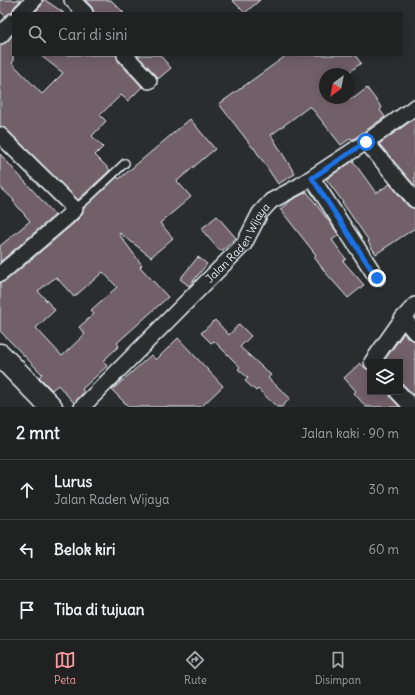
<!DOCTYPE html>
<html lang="id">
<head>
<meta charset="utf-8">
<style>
	body { margin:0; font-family:Delius,sans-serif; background:#282a2a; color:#f1f3f6 }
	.controls { position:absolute; right:12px; bottom:12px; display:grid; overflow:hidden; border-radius:0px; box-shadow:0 2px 10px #0003 }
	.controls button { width:36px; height:36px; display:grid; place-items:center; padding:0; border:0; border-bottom:1px solid #3d3f40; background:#202222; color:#f1f3f6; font:20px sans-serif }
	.compass { position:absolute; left:319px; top:68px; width:36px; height:36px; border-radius:50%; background:#202222; box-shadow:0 2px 10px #0003; rotate:212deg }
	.stop { position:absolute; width:12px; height:12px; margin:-9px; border:3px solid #1a73e8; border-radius:50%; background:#fff }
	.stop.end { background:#1a73e8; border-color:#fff; box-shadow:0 1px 4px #0008 }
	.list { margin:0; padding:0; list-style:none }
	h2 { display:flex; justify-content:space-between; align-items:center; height:52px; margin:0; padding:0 16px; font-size:17px }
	h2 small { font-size:13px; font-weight:400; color:#a2a4a5 }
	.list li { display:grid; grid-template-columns:26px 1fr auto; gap:12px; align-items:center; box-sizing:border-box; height:60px; padding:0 16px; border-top:1px solid #3d3f40 }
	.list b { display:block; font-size:15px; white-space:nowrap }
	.list p { margin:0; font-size:13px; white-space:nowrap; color:#a2a4a5 }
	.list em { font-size:13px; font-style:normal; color:#a2a4a5 }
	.icon { flex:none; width:22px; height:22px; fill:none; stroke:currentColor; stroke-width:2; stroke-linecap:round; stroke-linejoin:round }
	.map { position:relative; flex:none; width:415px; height:407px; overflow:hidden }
	.search { position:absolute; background:#202222; box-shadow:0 2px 10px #0003; left:12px; right:12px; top:12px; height:44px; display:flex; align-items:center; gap:10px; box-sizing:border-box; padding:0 14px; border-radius:0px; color:#a2a4a5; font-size:15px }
	.sheet { height:232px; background:#202222 }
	nav { display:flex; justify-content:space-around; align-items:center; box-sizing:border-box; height:56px; border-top:1px solid #3d3f40; background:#202222; font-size:11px; color:#a2a4a5 }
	nav a { display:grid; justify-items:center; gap:2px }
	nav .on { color:#ff9aa2 }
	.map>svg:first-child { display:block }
</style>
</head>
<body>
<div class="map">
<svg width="415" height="407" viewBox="0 0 415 407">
	<rect width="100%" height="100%" fill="#2a2d2e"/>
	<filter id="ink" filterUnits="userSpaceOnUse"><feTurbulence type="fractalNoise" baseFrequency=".025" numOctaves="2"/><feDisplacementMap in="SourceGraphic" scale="8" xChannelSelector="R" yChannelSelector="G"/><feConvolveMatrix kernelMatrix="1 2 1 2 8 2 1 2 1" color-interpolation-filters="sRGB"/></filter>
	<g filter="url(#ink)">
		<g fill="#726067" stroke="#e8f1f8" fill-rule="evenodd">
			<polygon points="0,0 21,0 14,7 12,12 5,16 0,11"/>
			<polygon points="43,0 45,0 64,13 34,13 41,6"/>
			<polygon points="85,0 111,0 124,13 94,13 92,7"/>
			<polygon points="232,0 260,0 245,13"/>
			<polygon points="13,35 13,62 12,63 42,94 63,73 40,55 116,55 118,61 142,87 128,101 121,95 100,115 106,121 92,136 103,147 95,155 110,170 78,200 6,129 0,126 0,45 7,42"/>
			<polygon points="137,55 160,55 171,68 158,79 156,75"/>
			<polygon points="287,55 355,55 361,63 347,74 325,74 325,98 354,98 367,88 382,108 380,110 385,117 352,140 351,138 341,145 310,106 271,135 295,174 278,184 254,148 253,148 219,104"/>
			<polygon points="415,118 415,186 379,144"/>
			<path d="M190,119L215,149L177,181L191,197L160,223L173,238L151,257L120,233L119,234L142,265L140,267L168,297L117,343L119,346L103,361L107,366L82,389L84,392L74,403L58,385L52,390L39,377L42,374L0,331V283L6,281L73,224L82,215L84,208L117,177L119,179ZM103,272L117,287L91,310L94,314L79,327L85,334L62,356L36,328L55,310L38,291L56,277L74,297Z"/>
			<polygon points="0,154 55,215 0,262 0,246 30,221 13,201 14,200 0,187"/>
			<polygon points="353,161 376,193 390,184 408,206 415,209 415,228 376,254 368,242 369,241 342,202 343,202 326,179"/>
			<polygon points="307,192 339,235 332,240 346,259 343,261 364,285 348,298 326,273 314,257 316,255 280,209 293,199"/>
			<polygon points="217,216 236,238 223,250 219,250 201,229"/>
			<polygon points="198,257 207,264 189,286 180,279"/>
			<polygon points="215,320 229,335 239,324 251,336 240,347 271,375 268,378 290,398 282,407 277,407 258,389 256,391 245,381 248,378 238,369 240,367 214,341 211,343 201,333"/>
			<polygon points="404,333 408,338 415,341 415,397 405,386 400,383 400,362 383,362"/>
			<polygon points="178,338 223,386 201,407 129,407 112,390 151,355 156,360"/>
			<polygon points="360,363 365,368 370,371 370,392 389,392 391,398 400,407 366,407 354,393 356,391 344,378"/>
		</g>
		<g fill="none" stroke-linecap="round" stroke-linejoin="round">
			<g stroke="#e8f1f8" stroke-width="10">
				<polyline id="lane" points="75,209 87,199 125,163"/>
			</g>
			<g stroke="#e8f1f8" stroke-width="18">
				<g id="street">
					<polyline points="72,0 85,13"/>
					<polyline points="21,13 34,0"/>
					<polyline points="0,36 13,21"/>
					<polyline points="125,55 149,81"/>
					<polyline points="0,135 75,209 67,217 0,274"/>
					<polyline points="366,142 415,200"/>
					<polyline points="312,178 377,278"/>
					<polyline points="403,318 415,332"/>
					<polyline points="372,362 403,318 415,305"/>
					<polyline points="398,392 412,407"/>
					<path id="s1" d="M82,407L244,244L260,213L271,201L299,186L366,142L415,107"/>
				</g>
			</g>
			<g stroke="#e8f1f8" stroke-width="25">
				<polyline id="highway" points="0,355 51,407"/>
			</g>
			<use href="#lane" stroke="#2a2d2e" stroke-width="7"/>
			<use href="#street" stroke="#2a2d2e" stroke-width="15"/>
			<use href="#highway" stroke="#2a2d2e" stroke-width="22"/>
		</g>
	</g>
	<g fill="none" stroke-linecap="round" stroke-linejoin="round" filter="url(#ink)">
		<polyline stroke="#1a73e8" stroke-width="5" points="366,142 312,178 377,278"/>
	</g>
	<g text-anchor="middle" stroke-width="3.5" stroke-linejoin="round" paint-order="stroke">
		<g font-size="11" fill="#e8f1f8" stroke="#2a2d2e">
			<text dy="4" stroke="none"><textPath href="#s1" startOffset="227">Jalan Raden Wijaya</textPath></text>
		</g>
	</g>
</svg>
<div class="controls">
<button><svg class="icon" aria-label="layers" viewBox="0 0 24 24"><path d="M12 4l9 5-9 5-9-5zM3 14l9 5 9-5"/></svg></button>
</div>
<svg class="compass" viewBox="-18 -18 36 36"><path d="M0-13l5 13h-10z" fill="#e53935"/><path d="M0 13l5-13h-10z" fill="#a2a4a5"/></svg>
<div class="stop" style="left:366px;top:142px"></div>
<div class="stop end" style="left:377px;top:278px"></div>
<div class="search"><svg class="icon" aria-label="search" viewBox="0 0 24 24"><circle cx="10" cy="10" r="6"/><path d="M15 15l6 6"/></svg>Cari di sini</div>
</div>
<section class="sheet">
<h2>2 mnt<small>Jalan kaki · 90 m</small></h2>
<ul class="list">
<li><svg class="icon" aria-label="ahead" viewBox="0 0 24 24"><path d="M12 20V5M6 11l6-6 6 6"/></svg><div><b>Lurus</b><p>Jalan Raden Wijaya</p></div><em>30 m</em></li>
<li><svg class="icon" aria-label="left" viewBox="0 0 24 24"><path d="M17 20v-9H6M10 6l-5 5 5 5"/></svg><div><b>Belok kiri</b></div><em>60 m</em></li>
<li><svg class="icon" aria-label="arrive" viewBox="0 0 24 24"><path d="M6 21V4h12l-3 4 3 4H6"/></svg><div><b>Tiba di tujuan</b></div></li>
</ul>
</section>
<nav>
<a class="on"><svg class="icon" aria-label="map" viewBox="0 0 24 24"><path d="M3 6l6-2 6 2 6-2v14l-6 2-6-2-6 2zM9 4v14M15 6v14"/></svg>Peta</a>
<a><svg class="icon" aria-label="directions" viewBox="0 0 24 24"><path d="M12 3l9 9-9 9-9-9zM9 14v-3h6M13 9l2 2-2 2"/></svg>Rute</a>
<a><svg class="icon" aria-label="saved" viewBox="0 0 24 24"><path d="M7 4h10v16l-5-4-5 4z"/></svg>Disimpan</a>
</nav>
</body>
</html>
